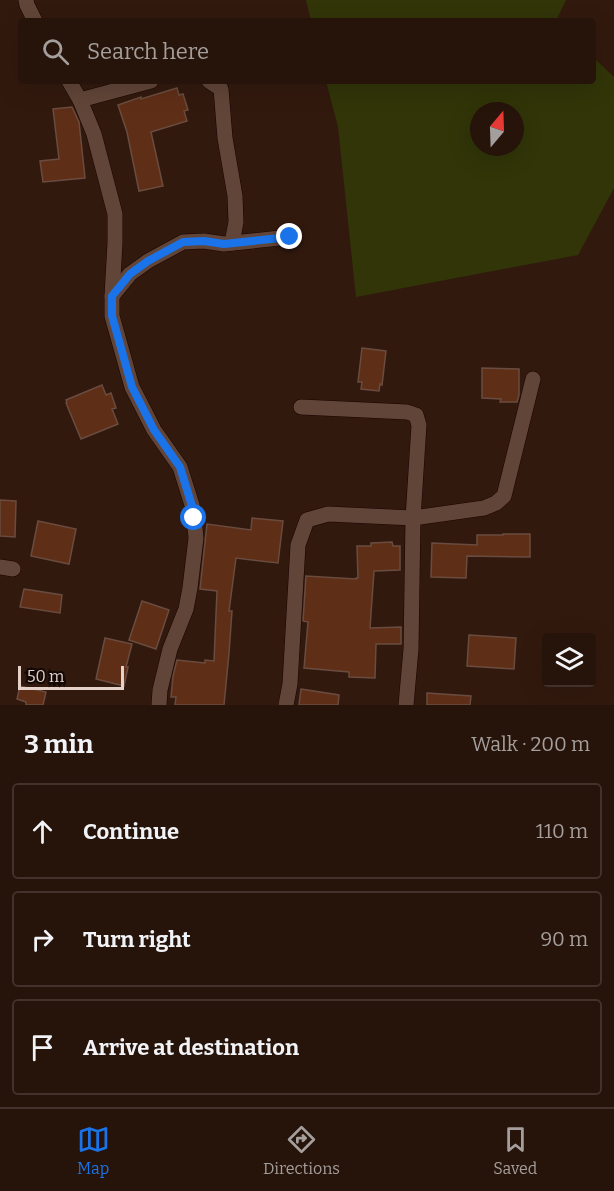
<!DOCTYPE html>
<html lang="en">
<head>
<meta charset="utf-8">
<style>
	body { margin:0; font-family:Bitter,serif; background:#2e1c13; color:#f1f3f6 }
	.controls { position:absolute; right:18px; bottom:18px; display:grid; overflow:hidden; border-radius:6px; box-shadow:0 6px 24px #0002 }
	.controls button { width:54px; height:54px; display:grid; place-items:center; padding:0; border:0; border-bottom:2px solid #42322b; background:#26130a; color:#f1f3f6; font:30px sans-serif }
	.compass { position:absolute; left:470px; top:102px; width:54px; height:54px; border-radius:50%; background:#26130a; box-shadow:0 6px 24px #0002; rotate:19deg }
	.scale { position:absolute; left:18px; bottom:15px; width:106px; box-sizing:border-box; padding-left:6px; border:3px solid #e3d1ca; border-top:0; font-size:16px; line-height:21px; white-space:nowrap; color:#e3d1ca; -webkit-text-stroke:4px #120804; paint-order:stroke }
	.stop { position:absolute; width:18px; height:18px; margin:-14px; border:4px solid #1a73e8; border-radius:50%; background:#fff }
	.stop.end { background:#1a73e8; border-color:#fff; box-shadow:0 2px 6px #0008 }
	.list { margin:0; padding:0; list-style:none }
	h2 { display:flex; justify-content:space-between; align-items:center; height:78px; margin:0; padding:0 24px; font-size:26px }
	h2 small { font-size:20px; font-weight:400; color:#a49e9c }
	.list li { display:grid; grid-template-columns:39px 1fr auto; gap:18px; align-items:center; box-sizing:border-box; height:96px; margin:0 12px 12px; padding:0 12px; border:2px solid #42322b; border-radius:6px }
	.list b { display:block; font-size:22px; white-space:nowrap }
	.list em { font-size:20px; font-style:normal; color:#a49e9c }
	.icon { flex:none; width:33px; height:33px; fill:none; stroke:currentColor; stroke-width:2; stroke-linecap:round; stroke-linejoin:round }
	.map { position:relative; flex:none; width:614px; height:705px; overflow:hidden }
	.search { position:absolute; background:#26130a; box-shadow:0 6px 24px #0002; left:18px; right:18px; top:18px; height:66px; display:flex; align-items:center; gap:15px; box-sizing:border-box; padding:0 21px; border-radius:6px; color:#a49e9c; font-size:22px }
	.sheet { height:402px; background:#26130a }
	nav { display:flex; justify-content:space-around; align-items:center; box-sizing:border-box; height:84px; border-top:2px solid #42322b; background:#26130a; font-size:16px; color:#a49e9c }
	nav a { display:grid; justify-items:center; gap:3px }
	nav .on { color:#1a73e8 }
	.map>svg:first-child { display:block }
</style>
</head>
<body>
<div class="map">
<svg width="614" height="705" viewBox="0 0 614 705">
	<rect width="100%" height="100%" fill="#32190e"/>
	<g fill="#313508" fill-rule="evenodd">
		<polygon points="306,0 566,0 556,21 311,21"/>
		<path d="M593,57L614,77V188L578,255L356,297L338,127L326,81H593ZM479,111H515V147H479Z"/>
	</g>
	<g fill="#5f2e17" stroke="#694c3f" stroke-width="1.5">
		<polygon points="177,88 179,95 183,94 188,110 184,111 187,121 151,132 163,186 139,191 127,132 118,105 141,97 141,99"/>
		<polygon points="72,107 79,122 85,178 43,182 40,161 59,159 53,109"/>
		<polygon points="362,348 386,351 382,385 380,384 379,391 361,389 362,382 358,382"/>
		<polygon points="482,368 519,369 519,395 517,402 500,402 501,399 482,398"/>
		<polygon points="102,385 106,395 111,393 116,408 112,409 118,424 81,439 66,403 67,402 66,400"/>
		<polygon points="0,500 16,501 15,537 0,536"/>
		<polygon points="252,518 283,521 278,563 236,558 229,611 232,611 229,653 224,705 175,705 176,697 171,697 173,676 177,660 205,663 205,660 214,661 217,591 200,589 207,524 251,530"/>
		<polygon points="38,521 76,529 69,564 31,556"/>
		<polygon points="503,534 530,534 530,557 467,556 466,578 431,577 432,543 477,545 477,535 503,535"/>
		<polygon points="392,542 393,546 400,546 400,570 374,571 370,628 401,627 401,644 376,644 375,678 349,677 349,672 304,668 308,622 303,621 306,576 356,579 356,578 358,578 357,546 371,546 371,543"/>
		<polygon points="24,589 62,595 60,613 20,607"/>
		<polygon points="142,601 169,610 156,649 129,640"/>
		<polygon points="469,635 516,638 514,669 467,666"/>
		<polygon points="105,638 132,644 126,667 128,667 124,686 96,679"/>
		<polygon points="20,686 46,692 43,705 26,705 26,702 17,699"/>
		<polygon points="301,689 339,695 338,705 299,705"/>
		<polygon points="427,693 471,696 470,705 427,705"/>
	</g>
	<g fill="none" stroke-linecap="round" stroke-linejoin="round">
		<g stroke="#190400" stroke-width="16">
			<g id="street">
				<polyline points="26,0 27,5 35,21"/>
				<polyline points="69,81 80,100 94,134 115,214 115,243 112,296 112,316 132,387 154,430 180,467 192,505 194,518 196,538 190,588 186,609 170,649 160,690 159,705"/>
				<polyline points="209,81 221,89 225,138 235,196 236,222 232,243"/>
				<polyline points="80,100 151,81"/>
				<polyline points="112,296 130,274 148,261 183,242 204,241 224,244 290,237"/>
				<polyline points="301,407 407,412 416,415 419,425 413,518 411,649 406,705"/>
				<polyline points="0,567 13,569"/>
				<polyline points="286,705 290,684 298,545 307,520 328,514 413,518 484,508 496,503 504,496 533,379"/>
			</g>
		</g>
		<use href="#street" stroke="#614538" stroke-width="15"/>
	</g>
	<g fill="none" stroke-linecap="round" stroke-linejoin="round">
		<polyline stroke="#1a73e8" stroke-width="8" points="194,518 192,506 180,467 154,430 132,387 112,316 112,296 130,274 148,261 183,242 204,241 224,244 290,237"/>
	</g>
</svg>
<div class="controls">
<button><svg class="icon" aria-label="layers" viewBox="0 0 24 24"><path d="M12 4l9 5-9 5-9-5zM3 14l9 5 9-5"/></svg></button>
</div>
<svg class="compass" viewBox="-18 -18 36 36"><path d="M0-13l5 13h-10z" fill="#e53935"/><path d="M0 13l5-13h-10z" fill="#a49e9c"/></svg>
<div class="scale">50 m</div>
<div class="stop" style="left:194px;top:518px"></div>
<div class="stop end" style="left:290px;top:237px"></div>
<div class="search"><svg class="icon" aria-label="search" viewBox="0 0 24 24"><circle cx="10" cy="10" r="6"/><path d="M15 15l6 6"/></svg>Search here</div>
</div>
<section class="sheet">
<h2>3 min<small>Walk · 200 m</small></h2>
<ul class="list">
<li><svg class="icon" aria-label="ahead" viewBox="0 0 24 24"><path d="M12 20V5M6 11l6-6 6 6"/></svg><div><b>Continue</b></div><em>110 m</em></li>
<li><svg class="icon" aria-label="right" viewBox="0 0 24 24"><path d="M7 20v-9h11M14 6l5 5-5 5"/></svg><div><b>Turn right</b></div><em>90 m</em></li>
<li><svg class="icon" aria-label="arrive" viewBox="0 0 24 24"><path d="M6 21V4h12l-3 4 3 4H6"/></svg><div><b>Arrive at destination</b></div></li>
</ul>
</section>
<nav>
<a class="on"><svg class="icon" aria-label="map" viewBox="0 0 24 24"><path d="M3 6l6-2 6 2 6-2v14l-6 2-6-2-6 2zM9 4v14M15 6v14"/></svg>Map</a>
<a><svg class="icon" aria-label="directions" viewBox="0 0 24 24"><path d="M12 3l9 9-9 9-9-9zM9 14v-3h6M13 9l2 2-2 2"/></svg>Directions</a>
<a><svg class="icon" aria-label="saved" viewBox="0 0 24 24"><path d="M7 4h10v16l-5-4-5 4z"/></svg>Saved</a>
</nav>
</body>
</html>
